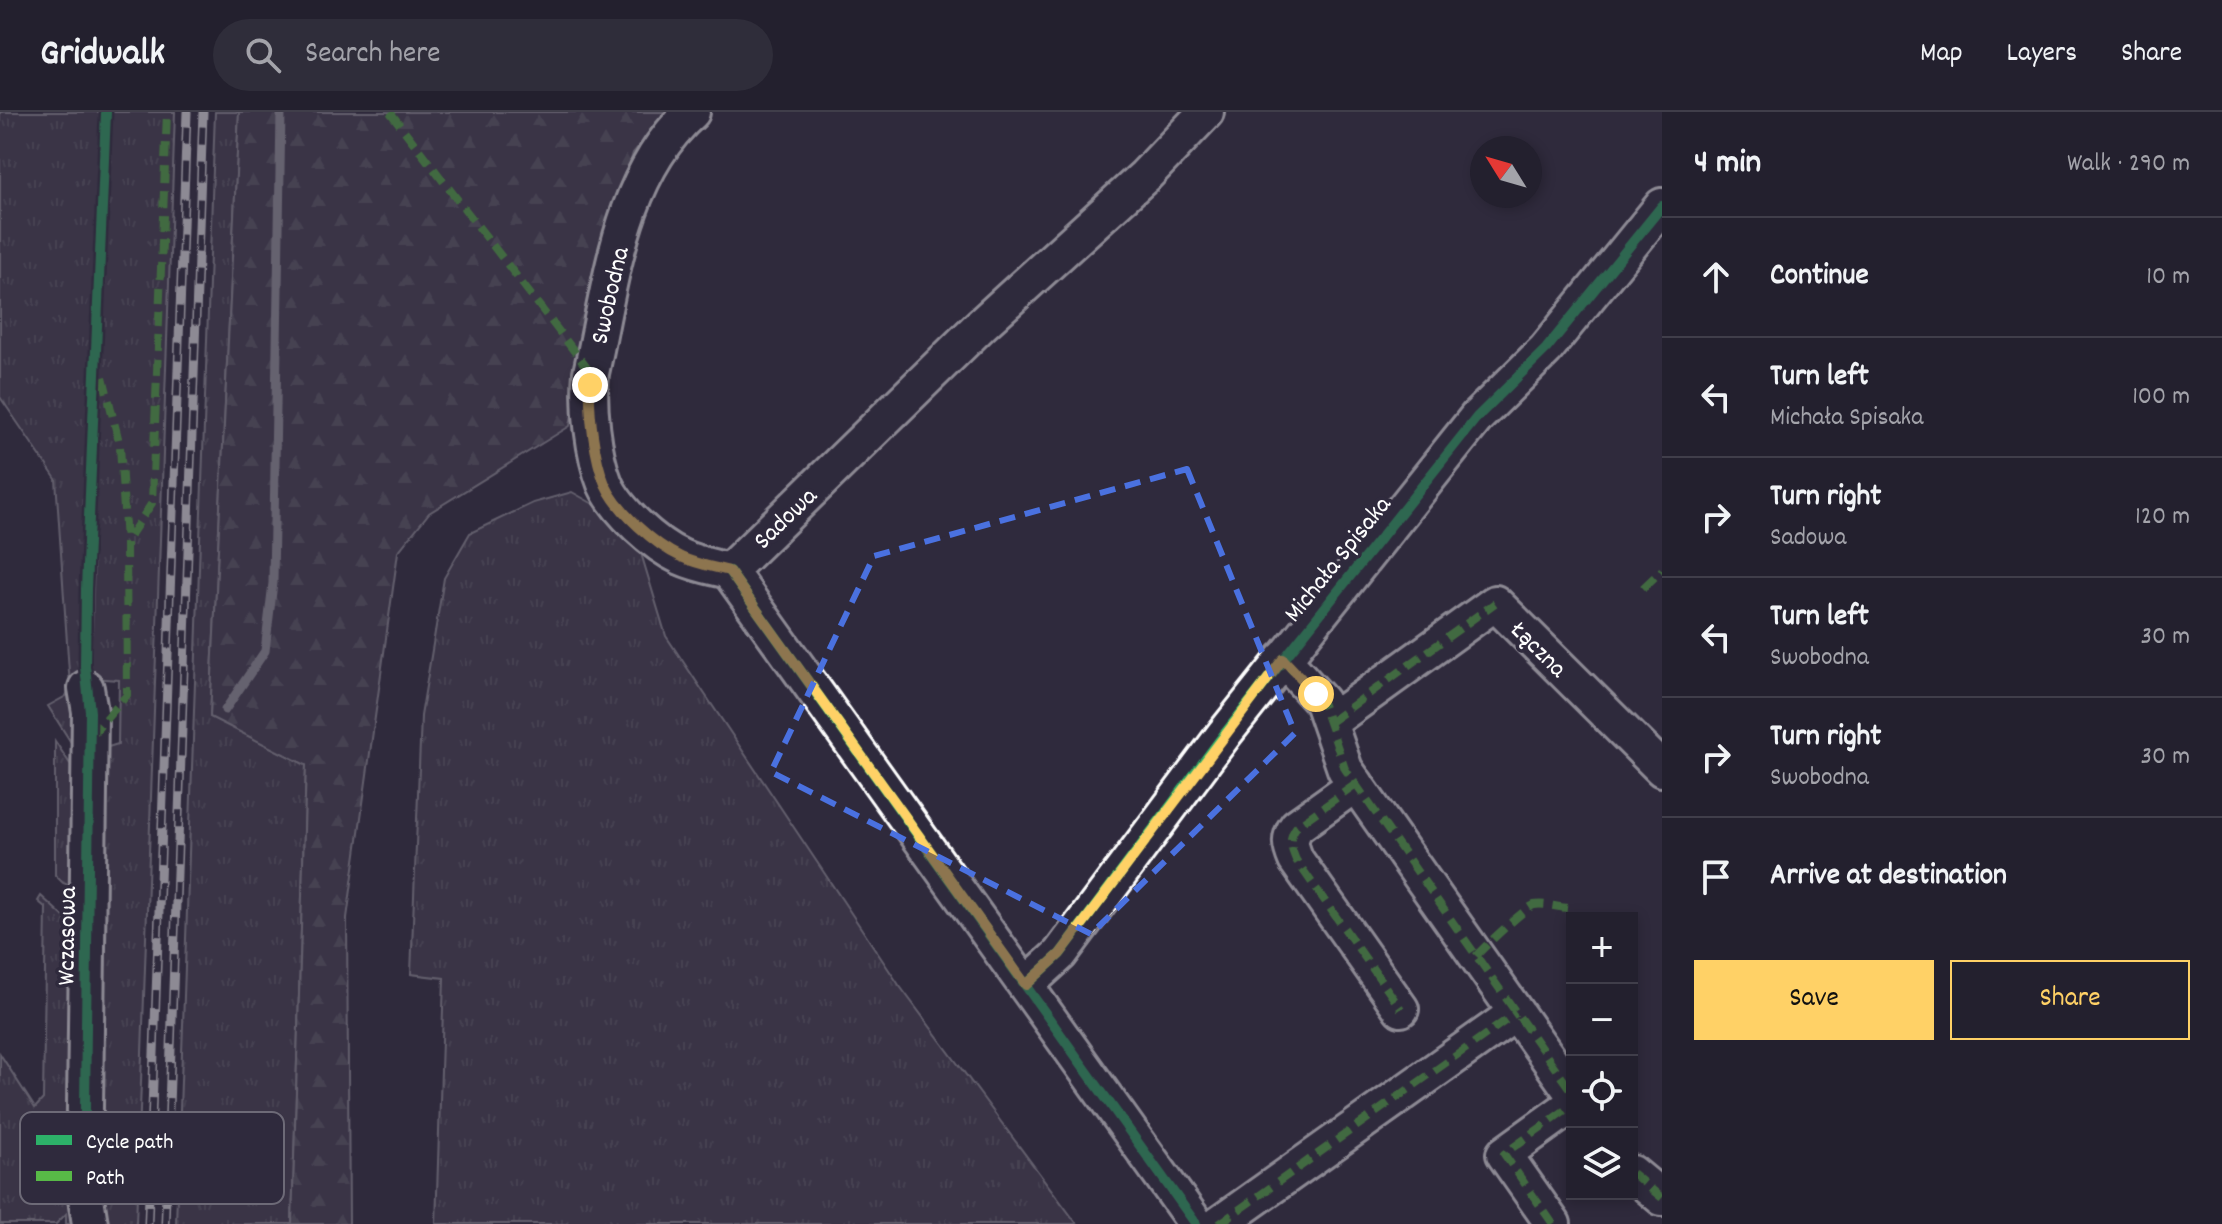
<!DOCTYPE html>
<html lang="en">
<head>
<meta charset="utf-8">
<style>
	body { margin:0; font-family:Dekko,sans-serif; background:#2f2d3a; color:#f1f3f6 }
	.controls { position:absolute; right:24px; bottom:24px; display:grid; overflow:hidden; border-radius:0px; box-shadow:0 4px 12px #0003 }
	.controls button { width:72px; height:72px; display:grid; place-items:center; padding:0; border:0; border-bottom:2px solid #403e4a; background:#23202e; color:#f1f3f6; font:40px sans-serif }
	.compass { position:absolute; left:1470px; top:24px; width:72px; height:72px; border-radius:50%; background:#23202e; box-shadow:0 4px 12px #0003; rotate:307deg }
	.stop { position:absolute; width:24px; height:24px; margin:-18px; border:6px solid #ffd166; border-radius:50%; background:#fff }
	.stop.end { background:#ffd166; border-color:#fff; box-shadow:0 2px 8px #0008 }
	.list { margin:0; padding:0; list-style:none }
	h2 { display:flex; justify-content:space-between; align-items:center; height:104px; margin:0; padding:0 32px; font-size:34px }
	h2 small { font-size:26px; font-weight:400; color:#a3a3aa }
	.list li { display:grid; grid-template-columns:52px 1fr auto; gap:24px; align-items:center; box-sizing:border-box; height:120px; padding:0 32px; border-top:2px solid #403e4a }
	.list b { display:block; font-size:30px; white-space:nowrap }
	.list p { margin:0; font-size:26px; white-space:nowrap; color:#a3a3aa }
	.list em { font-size:26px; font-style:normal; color:#a3a3aa }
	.actions { display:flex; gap:16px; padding:24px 32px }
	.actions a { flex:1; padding:18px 0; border:2px solid #ffd166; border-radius:0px; text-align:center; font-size:28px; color:#ffd166 }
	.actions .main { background:#ffd166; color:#111 }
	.icon { flex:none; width:44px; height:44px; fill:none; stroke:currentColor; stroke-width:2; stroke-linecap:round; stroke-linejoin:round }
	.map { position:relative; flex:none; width:1662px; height:1112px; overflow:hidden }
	header { display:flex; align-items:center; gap:48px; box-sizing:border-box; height:112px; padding:0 40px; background:#23202e; border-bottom:2px solid #403e4a }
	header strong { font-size:38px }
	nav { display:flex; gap:44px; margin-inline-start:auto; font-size:28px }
	.search { width:560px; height:72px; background:#2f2d3a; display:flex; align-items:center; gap:20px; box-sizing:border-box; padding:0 28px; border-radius:44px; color:#a3a3aa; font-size:30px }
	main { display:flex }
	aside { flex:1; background:#23202e }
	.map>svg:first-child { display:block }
</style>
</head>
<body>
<header>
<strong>Gridwalk</strong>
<div class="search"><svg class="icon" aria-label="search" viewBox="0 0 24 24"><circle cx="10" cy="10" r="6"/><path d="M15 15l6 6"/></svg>Search here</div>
<nav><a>Map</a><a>Layers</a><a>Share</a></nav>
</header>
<main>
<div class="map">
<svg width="1662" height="1112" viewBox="0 0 1662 1112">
	<defs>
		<pattern id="grass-tufts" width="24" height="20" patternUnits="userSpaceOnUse" patternTransform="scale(2)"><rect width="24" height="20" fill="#464152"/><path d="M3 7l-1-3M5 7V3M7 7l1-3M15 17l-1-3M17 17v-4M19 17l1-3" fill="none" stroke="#625e6c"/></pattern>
		<pattern id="forest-firs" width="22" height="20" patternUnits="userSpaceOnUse" patternTransform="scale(2)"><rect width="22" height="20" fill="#464152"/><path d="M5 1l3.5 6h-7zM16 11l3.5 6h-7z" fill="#625e6c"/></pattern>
	</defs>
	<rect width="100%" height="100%" fill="#2f2a3d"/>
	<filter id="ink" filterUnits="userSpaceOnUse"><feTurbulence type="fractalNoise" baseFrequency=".0125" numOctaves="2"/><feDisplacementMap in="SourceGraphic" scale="16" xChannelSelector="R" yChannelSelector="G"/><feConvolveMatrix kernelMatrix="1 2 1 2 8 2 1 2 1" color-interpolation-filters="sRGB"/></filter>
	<g filter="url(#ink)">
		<g fill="url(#grass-tufts)" stroke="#a2a0a8" stroke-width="2">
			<polygon points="0,0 100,0 81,462 78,636 72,632 48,594 66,584 70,575 56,367 0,285"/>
			<polygon points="111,0 175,0 136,1112 103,1112 97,1088 105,636 118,632 119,568 91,566 97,319"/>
			<polygon points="215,0 239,0 210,605 306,653 292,1112 176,1112"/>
			<polygon points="572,380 604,398 640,438 666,524 899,873 1077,1112 436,1112 444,866 411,862 421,604 444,466 470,421 533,391"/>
			<polygon points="55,629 78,664 76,776 63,771 55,763"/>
			<polygon points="41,784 76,816 80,1112 66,1112 66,1102 56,1112 0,1112 0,942 35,996 43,987 46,796 38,789"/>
		</g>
		<polygon fill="url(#forest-firs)" stroke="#a2a0a8" stroke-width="2" points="239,0 668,0 633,41 615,102 580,258 570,314 429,401 398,440 347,806 349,1112 292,1112 306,653 210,605"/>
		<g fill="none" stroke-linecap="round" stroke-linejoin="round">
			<polyline stroke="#a7a6ad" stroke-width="9" points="225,598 265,539 273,471 281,0"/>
			<g stroke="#fff" stroke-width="40">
				<g id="street">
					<path d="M692,0C620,64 611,172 591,261C588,293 593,342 605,372C617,399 655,433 681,445C696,452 713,455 729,459"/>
					<polyline points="729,459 1196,1112"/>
					<polyline points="729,459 980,214 1145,64 1206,0"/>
					<polyline points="1283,547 1322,590 1345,657 1572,980"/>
					<polyline points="86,576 90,600 84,1073 90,1112"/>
					<polyline points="1330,610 1495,491 1662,657"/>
					<path d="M1356,672L1297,714C1288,726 1290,734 1296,748L1401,897"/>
					<polyline points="1026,873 1060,842 1225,621 1477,305 1546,237 1662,94"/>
					<polyline points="1632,1061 1662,1086"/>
					<polyline points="1219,1112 1516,901"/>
					<polyline points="1553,1112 1504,1042 1572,993"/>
				</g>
			</g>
			<use href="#street" stroke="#2f2a3d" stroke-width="34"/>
			<g stroke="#fff" stroke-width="9">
				<g id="rail">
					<polyline points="148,1112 187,0"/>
					<polyline points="165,1112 203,0"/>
				</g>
			</g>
			<use href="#rail" stroke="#2f2a3d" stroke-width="6" stroke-dasharray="18" stroke-linecap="butt"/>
			<g stroke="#58b947" stroke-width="8" stroke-dasharray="16 8" stroke-linecap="butt">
				<polyline points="390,0 591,261"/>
				<polyline points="103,265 120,334 126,430"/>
				<polyline points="1643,476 1662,458"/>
				<polyline points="1283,547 1322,590 1345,657 1572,980"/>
				<polyline points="1330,610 1495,491"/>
				<polyline points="90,625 127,583 126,430 152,391 167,0"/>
				<path d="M1356,672L1297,714C1288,726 1290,734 1296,748L1401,897"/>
				<path d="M1476,844C1485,834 1525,796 1534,793C1543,791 1557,795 1567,796"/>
				<polyline points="1632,1061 1662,1086"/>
				<polyline points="1219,1112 1516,901"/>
				<polyline points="1553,1112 1504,1042 1572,993"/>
			</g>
			<g stroke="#2f2a3d" stroke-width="15">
				<g id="cycleway">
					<polyline points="729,459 1196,1112"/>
					<polyline points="1026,873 1060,842 1225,621 1477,305 1546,237 1662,94"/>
					<polyline points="84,1073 90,600 85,554 86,477 106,0"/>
				</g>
			</g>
			<use href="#cycleway" stroke="#2db169" stroke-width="10"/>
		</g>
	</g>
	<g fill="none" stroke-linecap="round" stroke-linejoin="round" filter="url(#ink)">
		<path stroke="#ffd166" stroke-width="10" d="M590,273C589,301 594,346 605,372C617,399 655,433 681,445C696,452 713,455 729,459L1026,873L1060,842L1283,547L1316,582"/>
	</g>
	<path d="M0 0H1662V1112H0ZM1187,357L1295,621L1091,822L771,660L874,444Z" fill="#2f2a3d" fill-opacity=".55" fill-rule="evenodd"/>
	<path fill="none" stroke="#4a71e0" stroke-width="6" stroke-dasharray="16 10" stroke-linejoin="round" d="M1187,357L1295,621L1091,822L771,660L874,444Z"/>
	<g text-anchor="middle" stroke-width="7" stroke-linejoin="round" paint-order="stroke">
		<g font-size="26" fill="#fff" stroke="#2f2a3d">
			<text transform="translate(608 183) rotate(-77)" y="9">Swobodna</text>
			<text transform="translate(784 405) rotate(-44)" y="9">Sadowa</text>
			<text transform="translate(1336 446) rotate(-51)" y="9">Michała Spisaka</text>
			<text transform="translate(1540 536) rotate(45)" y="9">Łączna</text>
			<text transform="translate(65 824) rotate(-89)" y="9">Wczasowa</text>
		</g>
	</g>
	<rect x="20" y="1000" width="264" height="92" rx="12" fill="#2f2a3d" stroke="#6d6a77" stroke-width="2"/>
	<rect x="36" y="1023" width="36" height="10" fill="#2db169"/>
	<rect x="36" y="1059" width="36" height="10" fill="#58b947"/>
	<g font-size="22" fill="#fff">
		<text x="86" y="1036">Cycle path</text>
		<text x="86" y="1072">Path</text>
	</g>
</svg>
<div class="controls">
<button>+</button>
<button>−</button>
<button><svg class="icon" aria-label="locate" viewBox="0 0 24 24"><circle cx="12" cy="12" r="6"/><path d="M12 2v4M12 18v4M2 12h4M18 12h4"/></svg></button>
<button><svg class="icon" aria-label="layers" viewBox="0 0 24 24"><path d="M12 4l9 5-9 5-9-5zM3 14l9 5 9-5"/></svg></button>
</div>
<svg class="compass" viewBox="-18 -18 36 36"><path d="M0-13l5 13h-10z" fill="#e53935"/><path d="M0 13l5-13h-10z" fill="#a3a3aa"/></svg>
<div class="stop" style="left:1316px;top:582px"></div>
<div class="stop end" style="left:590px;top:273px"></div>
</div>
<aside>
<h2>4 min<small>Walk · 290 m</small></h2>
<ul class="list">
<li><svg class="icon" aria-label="ahead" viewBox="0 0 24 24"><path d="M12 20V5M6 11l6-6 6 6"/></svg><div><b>Continue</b></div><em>10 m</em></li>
<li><svg class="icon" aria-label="left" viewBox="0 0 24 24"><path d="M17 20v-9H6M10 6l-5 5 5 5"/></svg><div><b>Turn left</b><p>Michała Spisaka</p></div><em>100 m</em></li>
<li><svg class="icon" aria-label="right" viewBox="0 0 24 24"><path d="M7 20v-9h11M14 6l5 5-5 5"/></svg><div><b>Turn right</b><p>Sadowa</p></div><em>120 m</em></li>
<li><svg class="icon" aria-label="left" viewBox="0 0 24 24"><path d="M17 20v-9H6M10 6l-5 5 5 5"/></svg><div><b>Turn left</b><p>Swobodna</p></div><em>30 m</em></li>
<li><svg class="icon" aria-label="right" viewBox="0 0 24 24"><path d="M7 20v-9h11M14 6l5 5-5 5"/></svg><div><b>Turn right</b><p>Swobodna</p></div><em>30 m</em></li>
<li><svg class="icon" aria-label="arrive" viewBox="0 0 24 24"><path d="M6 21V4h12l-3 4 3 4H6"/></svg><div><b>Arrive at destination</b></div></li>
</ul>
<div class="actions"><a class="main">Save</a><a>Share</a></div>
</aside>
</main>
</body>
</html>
